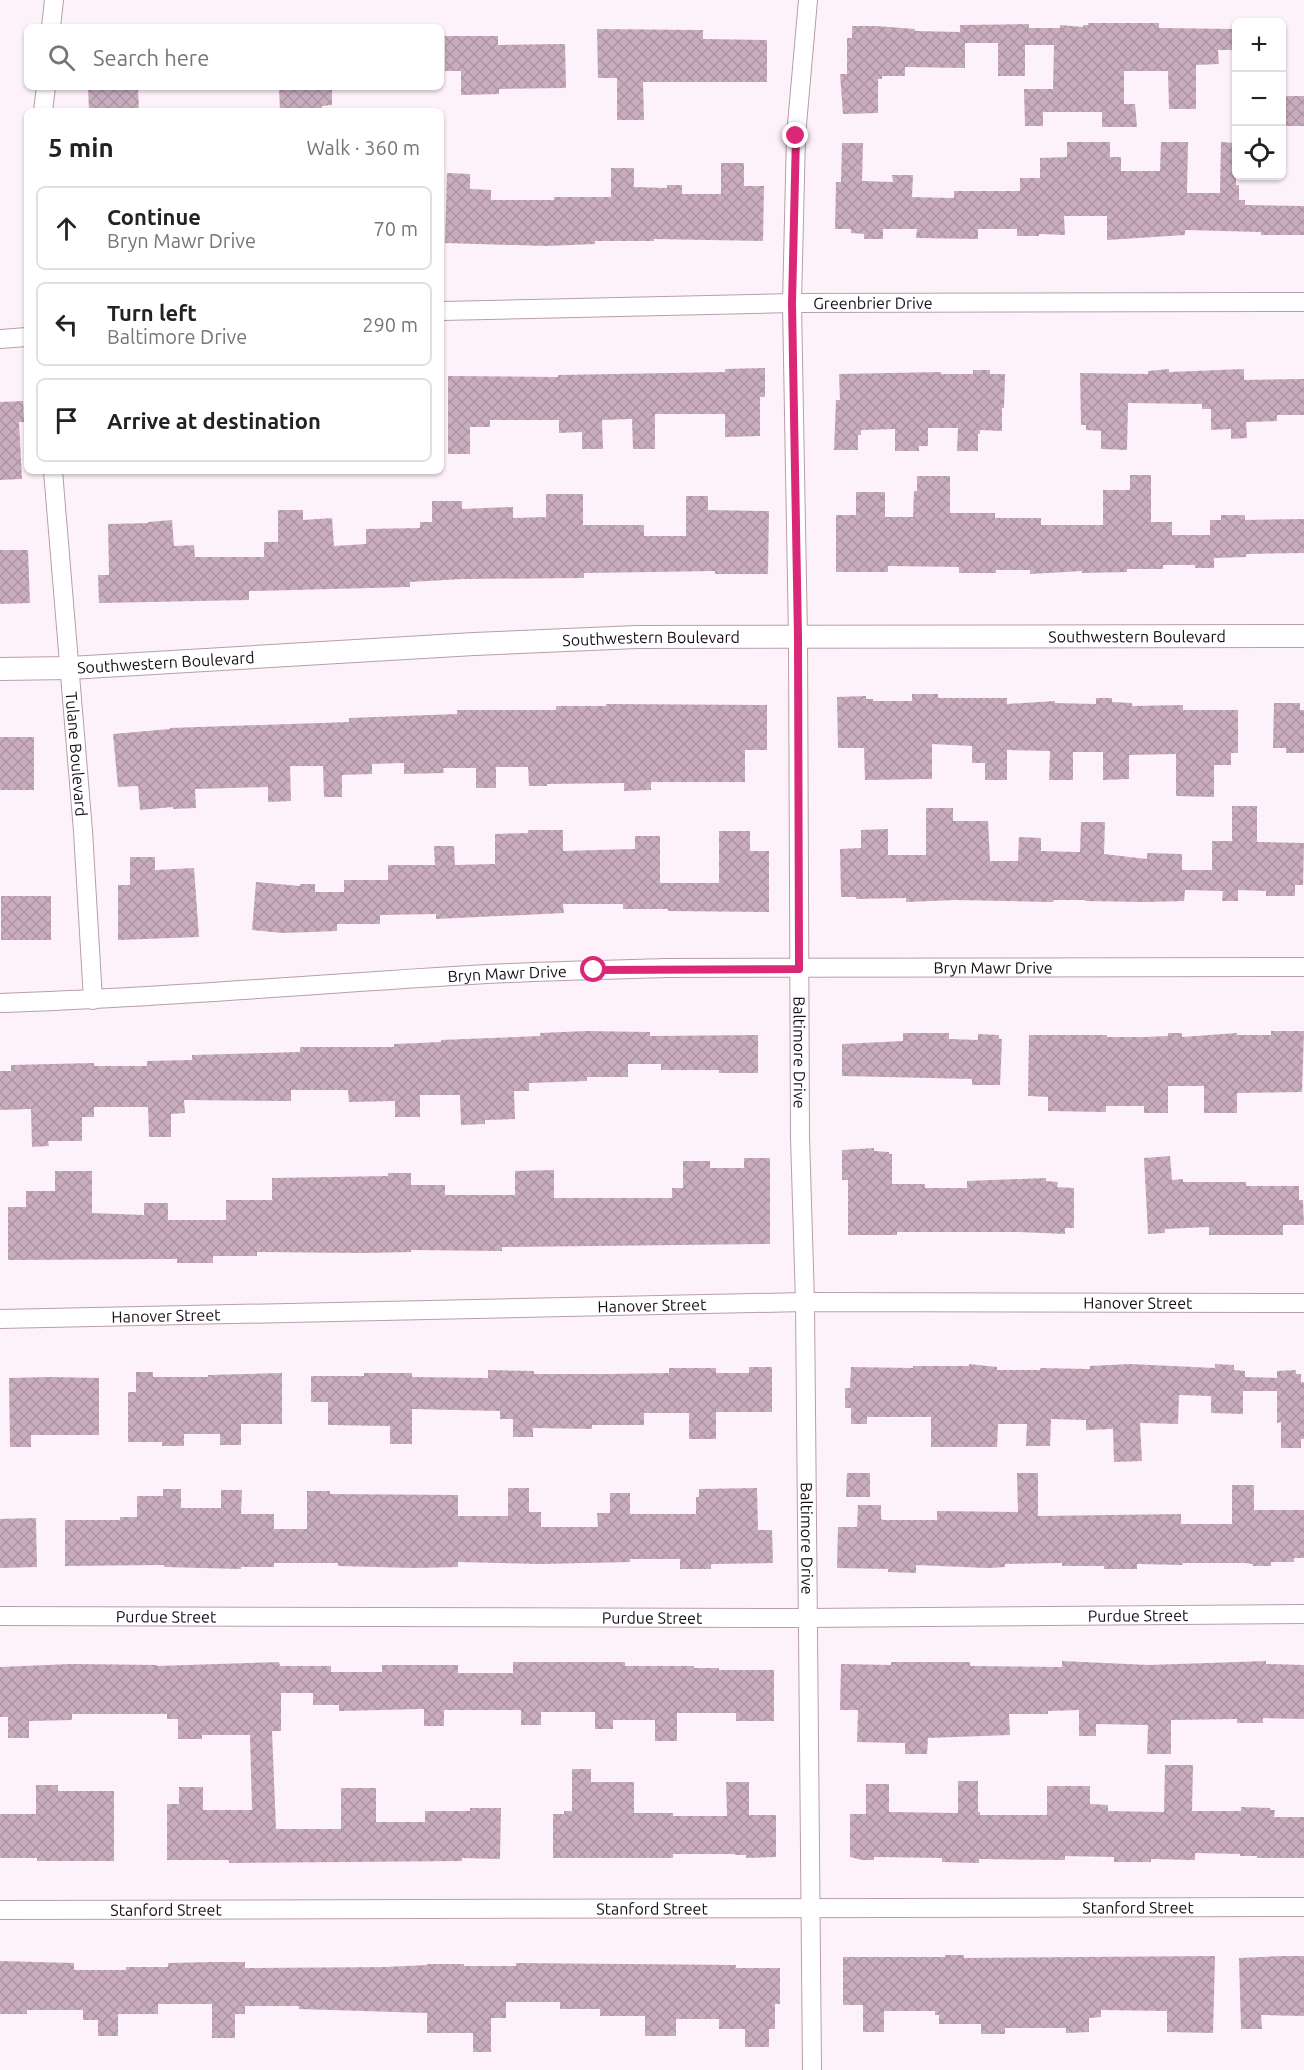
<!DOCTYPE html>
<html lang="en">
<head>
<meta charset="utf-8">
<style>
	body { margin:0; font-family:Ubuntu,sans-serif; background:#f2f2f2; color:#222 }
	.controls { position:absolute; right:18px; top:18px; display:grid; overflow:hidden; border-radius:9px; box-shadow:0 2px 4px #0004 }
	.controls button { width:54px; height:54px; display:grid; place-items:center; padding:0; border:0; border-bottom:2px solid #e0e0e0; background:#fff; color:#222; font:30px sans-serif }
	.stop { position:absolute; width:18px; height:18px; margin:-14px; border:4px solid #db2777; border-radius:50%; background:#fff }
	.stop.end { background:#db2777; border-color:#fff; box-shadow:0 2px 6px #0008 }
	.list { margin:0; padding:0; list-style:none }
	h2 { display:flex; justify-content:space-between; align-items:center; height:78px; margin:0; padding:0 24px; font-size:26px }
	h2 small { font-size:20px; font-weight:400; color:#767676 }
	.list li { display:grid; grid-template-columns:39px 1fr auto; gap:18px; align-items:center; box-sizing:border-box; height:84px; margin:0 12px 12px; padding:0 12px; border:2px solid #e0e0e0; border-radius:9px }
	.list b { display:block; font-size:22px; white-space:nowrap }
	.list p { margin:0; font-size:20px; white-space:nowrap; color:#767676 }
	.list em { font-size:20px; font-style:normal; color:#767676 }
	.icon { flex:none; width:33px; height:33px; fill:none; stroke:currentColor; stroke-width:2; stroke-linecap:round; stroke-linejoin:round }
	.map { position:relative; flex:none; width:1304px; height:2070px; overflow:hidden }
	.search { position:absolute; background:#fff; box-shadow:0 2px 4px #0004; left:24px; top:24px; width:420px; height:66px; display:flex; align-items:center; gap:15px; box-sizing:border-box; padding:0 21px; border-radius:9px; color:#767676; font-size:22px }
	.panel { position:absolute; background:#fff; box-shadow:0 2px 4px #0004; left:24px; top:108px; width:420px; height:366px; border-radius:9px }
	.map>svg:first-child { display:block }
</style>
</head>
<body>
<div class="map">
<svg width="1304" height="2070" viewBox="0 0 1304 2070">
	<defs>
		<pattern id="building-cross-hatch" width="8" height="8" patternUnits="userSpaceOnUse" patternTransform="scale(1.5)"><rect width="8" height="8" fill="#c9adbe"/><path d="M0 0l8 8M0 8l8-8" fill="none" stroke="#ac94a2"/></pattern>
	</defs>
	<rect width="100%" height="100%" fill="#fef2fa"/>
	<g fill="url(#building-cross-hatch)">
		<polygon points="1088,23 1159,23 1159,28 1236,29 1236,50 1218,50 1219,64 1196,65 1196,109 1169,109 1168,71 1124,71 1124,104 1135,104 1137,127 1102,127 1102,112 1043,112 1043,126 1025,126 1024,89 1053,89 1054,45 1025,45 1025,76 998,76 998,43 965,43 965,68 905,67 905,76 882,76 882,79 878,79 878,113 843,114 840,74 847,74 847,38 852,38 852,26 876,26 915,29 915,31 960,32 960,25 1029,24 1029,28 1060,28 1060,25 1083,27 1083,25 1088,25"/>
		<polygon points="597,29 703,30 703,39 767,40 767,82 643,82 644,120 617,120 617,78 598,78"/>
		<polygon points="445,36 498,36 498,45 565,44 566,88 499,89 499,94 461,95 461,71 445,71"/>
		<polygon points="88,87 138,87 139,111 89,111"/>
		<polygon points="279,87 332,87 332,105 322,106 322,111 280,111"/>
		<rect x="1281" y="96" width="23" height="30"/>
		<polygon points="1067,142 1110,142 1110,157 1121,157 1121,171 1160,171 1161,142 1188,142 1187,193 1220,193 1221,142 1236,143 1236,185 1239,185 1239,200 1245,200 1245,205 1304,206 1304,235 1261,235 1261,232 1185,230 1185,235 1107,240 1107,216 1064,216 1065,235 1039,234 1039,236 1017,236 1017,229 978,229 978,239 916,238 917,229 883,229 883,239 864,239 864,234 851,233 851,229 835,229 836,182 841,182 842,143 863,143 862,181 893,182 892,175 913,175 912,197 954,198 954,191 1020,191 1020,178 1040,178 1040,158 1067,157"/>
		<polygon points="721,163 744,163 744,186 764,186 763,241 654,239 654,241 595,241 595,244 546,246 445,243 447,173 470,174 470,189 491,190 491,200 554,200 554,197 611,197 611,168 634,168 634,187 667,188 667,185 682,185 682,194 721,194"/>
		<polygon points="765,368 765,397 760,397 760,436 725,437 725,414 655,414 655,449 633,449 632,419 602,420 603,449 582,449 582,432 559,433 559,420 490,420 490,427 470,427 470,454 448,454 448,376 558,377 558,375 725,372 725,369"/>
		<polygon points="1169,369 1169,372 1244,369 1244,380 1304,379 1304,415 1277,415 1277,421 1246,422 1247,438 1231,439 1231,429 1211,430 1211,409 1202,409 1202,404 1128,403 1127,450 1101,449 1101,431 1086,430 1086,425 1081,425 1080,373 1148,374 1148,371"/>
		<polygon points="973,370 990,370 990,374 1005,374 1004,408 1002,408 1002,431 980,430 980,434 978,434 978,451 957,451 958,428 928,428 928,446 919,446 919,451 895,451 895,429 861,430 861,435 858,435 858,450 834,450 836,400 840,400 839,374 941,372 941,374 973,374"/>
		<polygon points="23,401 24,422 19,422 22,479 0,480 0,402"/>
		<polygon points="1130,475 1151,475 1151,522 1172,522 1172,535 1210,535 1210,520 1221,520 1221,515 1245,515 1245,520 1304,519 1304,553 1246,554 1246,557 1214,558 1214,568 1195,568 1195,565 1163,565 1163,569 1127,569 1127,572 1082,573 1082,571 1030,574 1030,570 996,570 996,573 959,573 959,567 888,566 888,572 836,572 836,515 856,515 856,492 885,492 885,517 913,517 914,491 917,491 917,476 950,476 950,513 995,513 995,518 1041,518 1041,525 1103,525 1103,490 1130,490"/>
		<polygon points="546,494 583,494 583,525 644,525 644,536 686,536 686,496 708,496 708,510 769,511 768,574 715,574 715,571 584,573 584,578 463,579 410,582 410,587 249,591 249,600 99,603 98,575 109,575 108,524 148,523 148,522 172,520 174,546 194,545 195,557 264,557 264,542 278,542 278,510 303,510 303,520 332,518 334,546 366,544 366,529 420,528 420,522 432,522 432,501 462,501 462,509 513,507 513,518 546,517"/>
		<polygon points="0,550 28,550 30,603 0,604"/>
		<polygon points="912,694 938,694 938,698 1007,698 1007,704 1055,701 1055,703 1096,704 1096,698 1112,698 1112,702 1132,703 1132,706 1183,705 1183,710 1238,710 1238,753 1231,753 1231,765 1214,765 1214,797 1176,796 1176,754 1129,755 1129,779 1103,780 1103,752 1073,752 1073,780 1049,780 1050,751 1007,750 1007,780 985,780 985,763 972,763 972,746 932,744 932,779 865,780 864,748 838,748 837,697 866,696 866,699 873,699 873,701 912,701"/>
		<polygon points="1274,703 1300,703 1300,710 1304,710 1304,753 1286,753 1286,748 1273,748"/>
		<polygon points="606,704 767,705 767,750 745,750 745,782 651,782 651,790 624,791 624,783 547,784 547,786 529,786 528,767 496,767 496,788 476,788 476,768 443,768 444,773 404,774 404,763 372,764 372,774 342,775 342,797 324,797 323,766 290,766 291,801 268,802 268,787 195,789 196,808 173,809 173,807 140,810 138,786 118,787 113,734 170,729 170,728 349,722 349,718 457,714 457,710 556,710 556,706 606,706"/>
		<rect x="0" y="737" width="34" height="53"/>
		<polygon points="1232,806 1257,806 1257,842 1304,843 1303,885 1295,885 1295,896 1266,896 1266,891 1238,890 1238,901 1222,901 1223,891 1185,890 1184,901 1145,902 1085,901 1085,900 1054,900 1053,902 956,900 906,902 906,898 856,899 856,897 841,897 840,849 861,848 861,830 888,829 888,855 926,855 926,808 953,808 953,821 988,821 990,861 1018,861 1019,837 1041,838 1041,851 1080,852 1081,822 1105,822 1104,854 1147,859 1147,853 1182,854 1182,870 1212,870 1212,841 1232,841"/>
		<polygon points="528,830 563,830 563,851 635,849 635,836 660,836 660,883 719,883 719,831 750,831 750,851 769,851 769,912 668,911 668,909 623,909 623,904 563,904 564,913 436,919 436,914 380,915 380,924 337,924 337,931 283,933 252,930 256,882 300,886 300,884 315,884 315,892 344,892 344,880 388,880 388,865 435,865 434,846 454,846 455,865 495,864 495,834 528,833"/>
		<polygon points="130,857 155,857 155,870 194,868 199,937 118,940 118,885 130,885"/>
		<rect x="1" y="896" width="50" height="44"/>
		<polygon points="586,1031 650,1032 650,1036 758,1035 758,1073 719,1073 719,1070 661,1070 661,1064 628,1064 628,1077 587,1077 587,1081 529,1083 529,1091 514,1091 515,1119 485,1120 485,1124 461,1125 460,1095 420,1095 420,1117 395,1117 395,1101 349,1102 348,1090 291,1090 291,1101 184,1100 185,1113 171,1114 171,1137 149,1137 148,1107 94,1107 94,1117 82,1117 82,1141 48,1141 49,1146 32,1147 31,1109 0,1110 0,1071 11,1071 11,1065 94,1063 94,1066 147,1066 147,1061 192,1060 192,1055 300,1052 300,1047 394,1047 394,1044 441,1042 441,1040 540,1036 540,1033"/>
		<polygon points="1271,1031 1304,1031 1302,1092 1237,1093 1237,1113 1204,1113 1204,1086 1168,1086 1168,1113 1144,1113 1144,1106 1106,1106 1106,1112 1048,1111 1048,1097 1028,1096 1029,1035 1107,1035 1107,1037 1144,1037 1168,1036 1168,1033 1182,1033 1182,1037 1237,1033 1237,1035 1271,1035"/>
		<polygon points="903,1033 949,1033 949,1039 978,1040 978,1034 999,1035 999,1039 1002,1039 1000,1085 972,1085 972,1079 842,1076 842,1044 903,1041"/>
		<polygon points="874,1148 874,1151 889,1152 889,1154 892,1154 892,1184 925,1184 925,1188 967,1188 967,1181 1046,1178 1046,1181 1058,1182 1057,1187 1074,1188 1074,1228 1065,1228 1065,1234 1019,1232 897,1232 897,1235 848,1235 848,1180 842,1180 842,1150"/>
		<polygon points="1170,1156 1172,1180 1183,1179 1183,1182 1246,1182 1246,1186 1299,1186 1299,1200 1303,1200 1304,1225 1283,1225 1283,1235 1209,1235 1209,1227 1165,1229 1165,1233 1148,1234 1144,1158"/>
		<polygon points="744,1158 770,1158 770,1244 502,1247 502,1251 411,1250 411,1252 363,1253 257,1252 257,1256 213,1256 213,1263 177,1263 177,1259 8,1260 8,1207 26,1207 26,1191 55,1191 55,1171 92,1171 92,1213 144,1215 144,1203 168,1203 168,1220 226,1220 226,1200 272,1200 272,1178 388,1176 388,1173 411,1173 411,1185 445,1185 445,1195 515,1195 515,1171 554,1170 554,1198 672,1198 672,1188 683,1188 683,1161 710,1161 710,1168 744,1168"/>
		<polygon points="969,1364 997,1367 997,1370 1040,1370 1040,1368 1090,1369 1090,1366 1130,1364 1215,1368 1215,1364 1234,1365 1234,1370 1245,1371 1245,1377 1277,1378 1277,1371 1296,1370 1296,1374 1301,1374 1301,1382 1304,1382 1304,1439 1301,1439 1301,1448 1281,1448 1281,1422 1277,1423 1277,1391 1243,1391 1243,1414 1211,1413 1211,1396 1179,1395 1178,1424 1140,1423 1142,1461 1114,1462 1113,1429 1086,1430 1086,1420 1051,1419 1050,1446 1026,1446 1027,1424 998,1424 997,1447 931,1447 931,1417 867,1417 867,1424 851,1424 851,1408 845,1408 845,1388 850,1388 851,1367 913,1368 913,1366 969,1366"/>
		<polygon points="749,1367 772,1367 772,1412 716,1412 716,1439 689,1439 689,1413 644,1413 644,1425 592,1425 592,1429 533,1428 533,1437 513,1437 513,1419 500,1419 500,1411 412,1409 412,1444 390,1444 390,1426 328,1425 328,1402 311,1402 311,1376 364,1376 364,1373 412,1373 412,1377 488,1378 488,1370 534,1371 534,1374 610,1374 669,1373 669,1368 716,1368 716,1373 749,1373"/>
		<polygon points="136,1372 153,1372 153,1377 208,1377 208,1375 282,1373 282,1424 241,1424 241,1445 220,1445 220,1434 184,1434 184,1446 162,1446 162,1442 128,1442 128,1392 136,1392"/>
		<polygon points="50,1377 99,1378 99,1435 31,1435 31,1447 10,1447 9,1378"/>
		<polygon points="847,1473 870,1473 870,1497 846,1497"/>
		<polygon points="1017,1473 1038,1473 1038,1516 1181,1514 1181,1524 1232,1524 1232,1485 1254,1485 1254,1510 1304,1510 1304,1558 1294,1558 1294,1562 1271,1562 1271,1566 1253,1566 1253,1564 1244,1563 1183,1563 1182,1565 1137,1564 1137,1569 1104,1569 1104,1566 1062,1566 1062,1563 1005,1564 1005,1567 988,1568 916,1565 916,1573 888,1572 888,1569 837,1568 838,1527 857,1527 858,1505 881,1505 881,1519 883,1520 937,1520 937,1511 1018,1512"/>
		<polygon points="508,1488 529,1488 529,1512 541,1512 541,1527 598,1527 597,1513 610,1513 610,1493 630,1493 630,1514 696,1514 696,1497 699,1497 699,1489 757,1488 758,1530 772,1530 773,1563 711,1564 711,1569 680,1569 680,1559 630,1559 630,1562 541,1564 458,1562 458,1567 415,1568 338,1566 338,1563 274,1563 274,1567 241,1567 241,1569 164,1567 164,1565 65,1566 65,1520 120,1520 120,1517 137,1517 137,1496 163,1496 163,1489 181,1489 181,1508 221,1508 221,1490 242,1490 241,1514 274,1514 274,1529 307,1529 307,1491 330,1491 330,1494 458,1495 458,1516 508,1516"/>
		<polygon points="36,1518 37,1567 0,1568 0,1519"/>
		<polygon points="1062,1661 1149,1665 1266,1661 1266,1664 1304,1665 1304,1719 1263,1718 1263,1723 1237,1723 1237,1719 1171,1720 1171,1754 1147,1754 1148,1725 1096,1724 1096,1736 1079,1736 1079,1710 1048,1711 1048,1714 1009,1714 1010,1735 928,1738 927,1754 905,1754 905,1743 857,1742 858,1710 840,1710 841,1664 891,1665 891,1662 970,1662 970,1666 1062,1667"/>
		<polygon points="279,1662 280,1666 331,1666 331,1672 382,1672 382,1665 458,1665 458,1673 513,1673 513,1662 625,1662 625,1666 694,1666 694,1668 719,1668 719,1670 774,1670 774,1721 736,1721 736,1713 677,1713 677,1741 655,1741 655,1720 613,1720 613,1729 595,1729 595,1712 541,1712 541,1725 521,1725 521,1710 444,1710 444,1726 424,1726 424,1709 339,1711 339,1705 313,1705 313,1693 281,1693 281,1731 272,1731 276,1829 341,1829 341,1788 376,1788 376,1822 425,1822 425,1811 470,1811 470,1808 501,1808 500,1859 462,1858 462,1861 229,1863 229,1860 167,1860 167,1804 179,1804 179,1787 203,1787 203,1810 252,1810 250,1735 202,1735 202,1739 178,1739 178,1719 167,1719 167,1714 72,1714 72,1720 29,1721 29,1738 8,1738 8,1717 0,1717 0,1667 71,1664 157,1665 157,1666"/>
		<polygon points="1165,1765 1193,1765 1192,1811 1241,1811 1241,1807 1270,1808 1270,1810 1275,1810 1274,1817 1304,1817 1304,1858 1257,1858 1257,1856 1240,1856 1240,1854 1195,1853 1195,1860 1151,1859 1151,1862 1114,1862 1114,1857 1065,1856 1065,1860 979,1859 979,1863 942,1862 942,1858 874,1857 874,1860 862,1860 850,1857 850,1814 866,1814 866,1784 889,1784 889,1812 958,1813 958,1781 978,1781 978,1812 980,1812 980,1815 1047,1815 1047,1786 1090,1786 1090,1804 1108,1805 1108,1811 1164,1812"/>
		<polygon points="572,1769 591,1769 591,1782 634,1782 634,1813 673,1813 673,1816 727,1816 726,1782 749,1782 749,1815 776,1815 776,1857 746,1858 746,1855 735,1855 735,1854 673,1854 673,1858 553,1858 553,1814 564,1814 564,1811 572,1811"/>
		<polygon points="36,1785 58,1785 58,1791 114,1791 114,1861 37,1861 37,1858 0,1858 0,1814 36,1814"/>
		<polygon points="945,1955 964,1955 964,1958 1215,1956 1213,2033 1167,2032 1167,2011 1101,2010 1101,2017 1089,2018 1089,2032 1066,2033 1066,2028 1005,2028 1005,2034 981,2034 981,2024 939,2024 939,2015 935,2015 935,2011 884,2011 884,2032 863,2032 863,2005 843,2005 843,1957 945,1957"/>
		<polygon points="1283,1956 1304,1956 1304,2016 1261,2015 1262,2029 1241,2029 1239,1958"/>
		<polygon points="0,1961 74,1963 74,1970 126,1970 126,1967 168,1967 168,1963 212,1962 245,1962 245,1968 385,1967 427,1965 427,1964 464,1964 464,1966 516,1966 516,1963 736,1965 736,1968 780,1968 780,2004 775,2004 775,2029 769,2029 769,2047 745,2047 745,2029 719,2029 719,2019 676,2019 676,2036 645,2036 645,2016 600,2016 600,2009 560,2009 560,2002 506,2002 506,2018 491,2018 491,2052 473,2052 473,2033 427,2033 427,2013 299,2009 299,2006 245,2006 245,2014 235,2014 235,2038 212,2038 212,2004 158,2004 158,2014 118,2014 118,2036 98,2036 98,2020 83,2020 83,2010 27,2010 27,2014 0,2014"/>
	</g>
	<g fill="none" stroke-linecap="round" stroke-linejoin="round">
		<g stroke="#b89dad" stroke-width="20">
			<g id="minor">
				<path id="s1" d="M808,0L796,136L792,303L798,637L800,1137L805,1302L812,2070"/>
				<polyline points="51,27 54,0"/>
				<polyline points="43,111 46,87"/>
				<path id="s2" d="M441,311L792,303L1304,302"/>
				<polyline points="0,339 27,337"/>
				<path id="s3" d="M53,471L83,831L93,1000"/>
				<path id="s4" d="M0,1003C163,998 325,983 487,974C546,971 605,970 665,968L1304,967"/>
				<path id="s5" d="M0,1319L805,1302L1304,1303"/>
				<path id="s6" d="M0,1616L807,1618L1304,1614"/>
				<path id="s7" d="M0,1910L1304,1907"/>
			</g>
		</g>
		<g stroke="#b89dad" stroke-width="24">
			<g id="tertiary">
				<path id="s8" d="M0,669L70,668L474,644L637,637L1304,636"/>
			</g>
		</g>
		<use href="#minor" stroke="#fff" stroke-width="18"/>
		<use href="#tertiary" stroke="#fff" stroke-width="22"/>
	</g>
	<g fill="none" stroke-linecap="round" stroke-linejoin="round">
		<polyline stroke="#db2777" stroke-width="8" points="594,970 799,969 798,637 792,303 796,136"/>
	</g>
	<g text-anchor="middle" stroke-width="4.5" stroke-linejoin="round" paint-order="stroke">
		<g font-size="16" fill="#180f15" stroke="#fff">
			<text dy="6" stroke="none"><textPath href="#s2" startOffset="432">Greenbrier Drive</textPath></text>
			<text dy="6" stroke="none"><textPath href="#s8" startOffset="1138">Southwestern Boulevard</textPath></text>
			<text dy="6" stroke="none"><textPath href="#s8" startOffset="652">Southwestern Boulevard</textPath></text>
			<text dy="6" stroke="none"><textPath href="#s8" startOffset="166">Southwestern Boulevard</textPath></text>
			<text dy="6" stroke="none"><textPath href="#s3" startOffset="284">Tulane Boulevard</textPath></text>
			<text dy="6" stroke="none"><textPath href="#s4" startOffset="994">Bryn Mawr Drive</textPath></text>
			<text dy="6" stroke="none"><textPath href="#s4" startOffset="508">Bryn Mawr Drive</textPath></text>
			<text dy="6" stroke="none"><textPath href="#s1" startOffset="1053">Baltimore Drive</textPath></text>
			<text dy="6" stroke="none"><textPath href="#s5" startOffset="1138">Hanover Street</textPath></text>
			<text dy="6" stroke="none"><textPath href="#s5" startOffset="652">Hanover Street</textPath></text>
			<text dy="6" stroke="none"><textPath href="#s5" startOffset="166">Hanover Street</textPath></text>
			<text dy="6" stroke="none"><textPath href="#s1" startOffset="1539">Baltimore Drive</textPath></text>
			<text dy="6" stroke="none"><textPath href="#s6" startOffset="1138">Purdue Street</textPath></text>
			<text dy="6" stroke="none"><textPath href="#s6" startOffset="166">Purdue Street</textPath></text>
			<text dy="6" stroke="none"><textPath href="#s6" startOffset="652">Purdue Street</textPath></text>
			<text dy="6" stroke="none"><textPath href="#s7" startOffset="1138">Stanford Street</textPath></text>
			<text dy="6" stroke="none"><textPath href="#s7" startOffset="652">Stanford Street</textPath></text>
			<text dy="6" stroke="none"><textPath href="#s7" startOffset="166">Stanford Street</textPath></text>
		</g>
	</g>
</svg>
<div class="controls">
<button>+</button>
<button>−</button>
<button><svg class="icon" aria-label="locate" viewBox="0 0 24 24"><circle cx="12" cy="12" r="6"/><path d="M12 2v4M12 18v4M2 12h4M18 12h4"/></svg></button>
</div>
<div class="stop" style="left:594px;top:970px"></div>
<div class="stop end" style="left:796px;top:136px"></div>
<div class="search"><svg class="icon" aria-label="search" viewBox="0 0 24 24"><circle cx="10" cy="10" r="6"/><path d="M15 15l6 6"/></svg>Search here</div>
<section class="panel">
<h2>5 min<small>Walk · 360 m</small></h2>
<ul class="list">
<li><svg class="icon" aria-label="ahead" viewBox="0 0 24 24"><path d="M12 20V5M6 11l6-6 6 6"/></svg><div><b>Continue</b><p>Bryn Mawr Drive</p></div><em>70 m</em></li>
<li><svg class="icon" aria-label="left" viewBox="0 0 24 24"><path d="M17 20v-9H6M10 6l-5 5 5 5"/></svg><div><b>Turn left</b><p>Baltimore Drive</p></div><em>290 m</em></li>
<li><svg class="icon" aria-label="arrive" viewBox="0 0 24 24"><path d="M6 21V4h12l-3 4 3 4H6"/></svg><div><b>Arrive at destination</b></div></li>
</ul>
</section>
</div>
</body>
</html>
